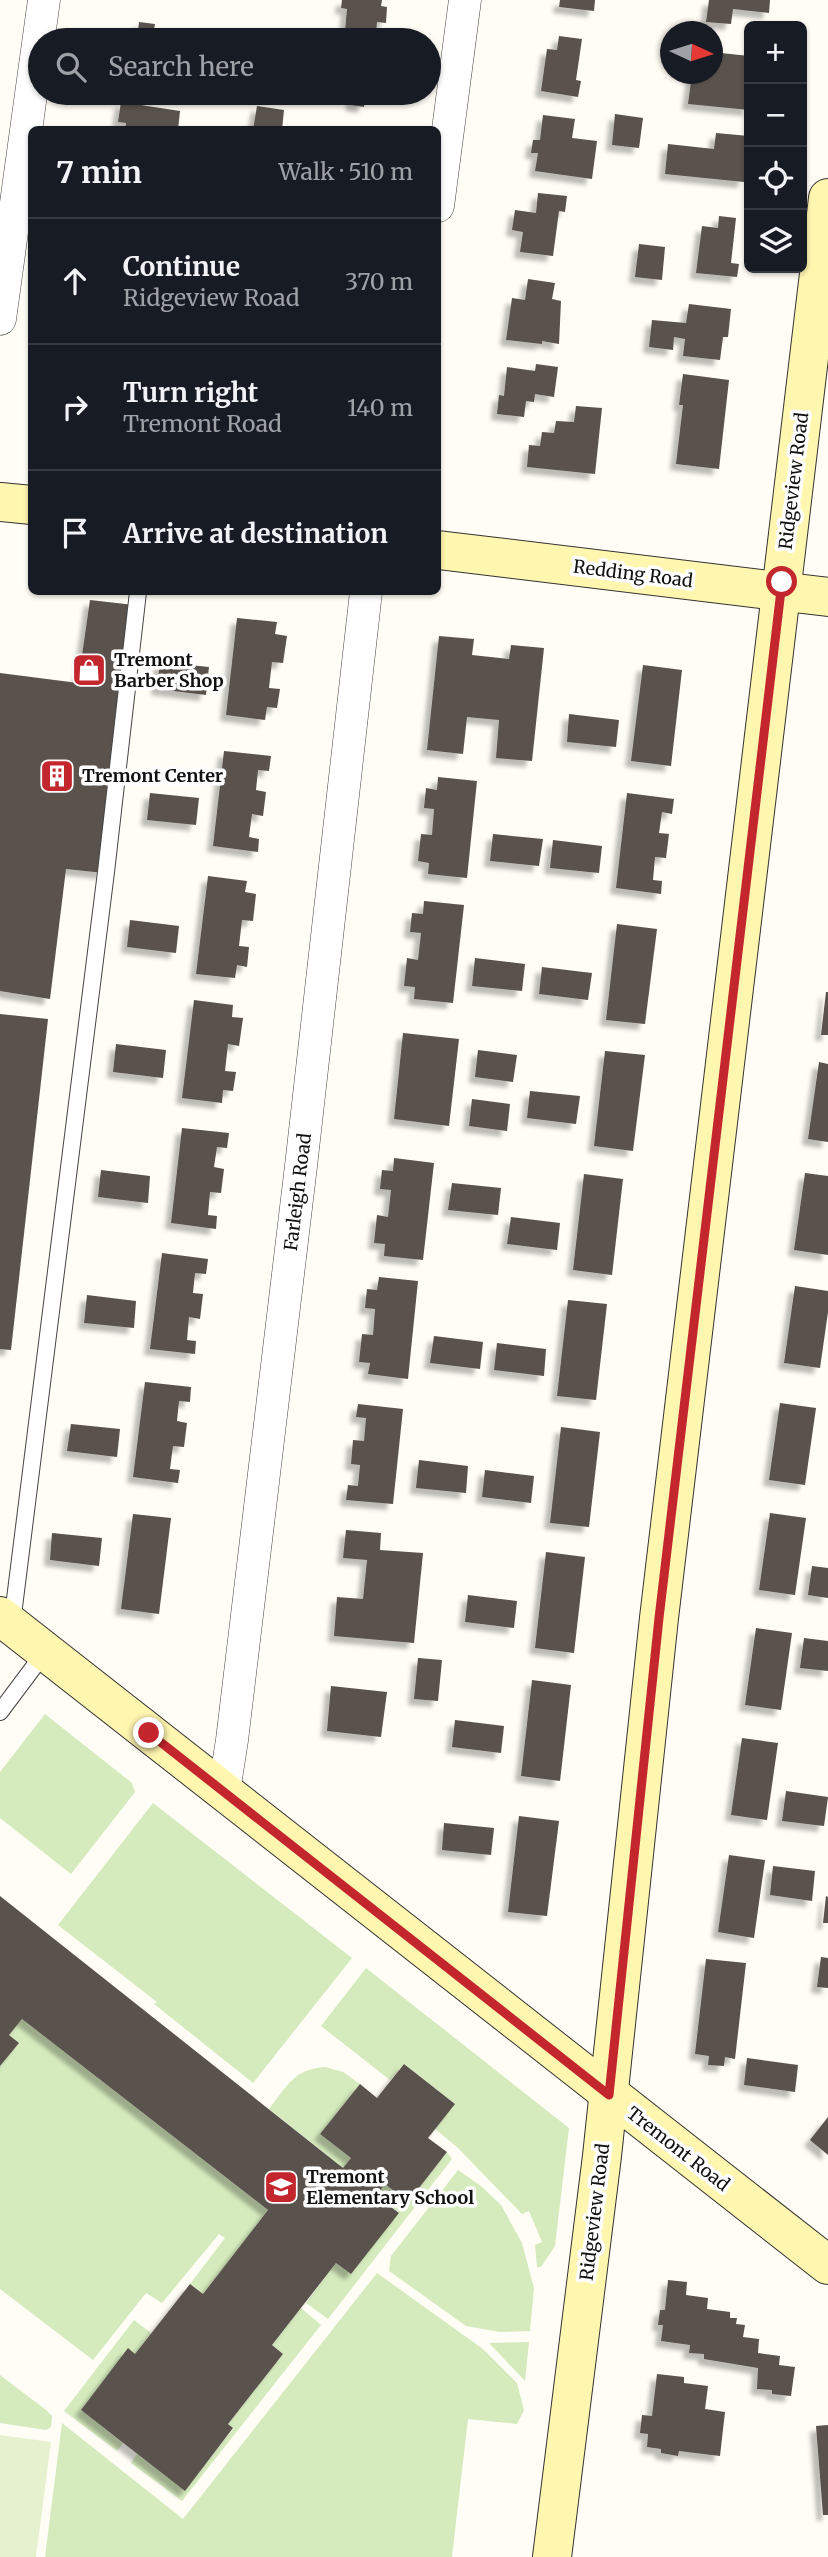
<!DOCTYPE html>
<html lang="en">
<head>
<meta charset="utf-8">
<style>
	body { margin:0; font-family:Merriweather,serif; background:#20242c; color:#f1f3f6 }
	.controls { position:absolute; right:21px; top:21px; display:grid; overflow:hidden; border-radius:10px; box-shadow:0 2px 5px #0004 }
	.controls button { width:63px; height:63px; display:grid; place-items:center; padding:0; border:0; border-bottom:2px solid #363941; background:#171b24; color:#f1f3f6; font:35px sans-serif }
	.compass { position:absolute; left:660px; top:21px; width:63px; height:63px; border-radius:50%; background:#171b24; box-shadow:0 2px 5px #0004; rotate:94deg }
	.stop { position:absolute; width:21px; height:21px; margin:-16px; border:5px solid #c4262e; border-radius:50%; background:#fff }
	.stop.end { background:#c4262e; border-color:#fff; box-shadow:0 2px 7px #0008 }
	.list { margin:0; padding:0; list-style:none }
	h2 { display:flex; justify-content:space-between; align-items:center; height:91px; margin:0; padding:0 28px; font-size:30px }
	h2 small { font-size:23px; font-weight:400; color:#9ea1a6 }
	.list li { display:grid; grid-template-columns:46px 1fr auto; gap:21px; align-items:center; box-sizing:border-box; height:126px; padding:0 28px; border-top:2px solid #363941 }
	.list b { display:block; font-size:26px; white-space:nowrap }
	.list p { margin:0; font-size:23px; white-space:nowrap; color:#9ea1a6 }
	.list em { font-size:23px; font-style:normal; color:#9ea1a6 }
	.icon { flex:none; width:38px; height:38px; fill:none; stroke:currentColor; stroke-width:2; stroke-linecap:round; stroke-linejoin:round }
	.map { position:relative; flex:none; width:828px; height:2557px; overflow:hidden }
	.search { position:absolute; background:#171b24; box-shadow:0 2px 5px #0004; left:28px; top:28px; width:413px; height:77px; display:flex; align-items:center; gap:18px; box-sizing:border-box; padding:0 24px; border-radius:38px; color:#9ea1a6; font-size:26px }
	.panel { position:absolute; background:#171b24; box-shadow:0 2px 5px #0004; left:28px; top:126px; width:413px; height:469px; border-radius:10px }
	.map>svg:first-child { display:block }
</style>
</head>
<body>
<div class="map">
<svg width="828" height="2557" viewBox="0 0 828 2557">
	<defs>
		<filter id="shadow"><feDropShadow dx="-6" dy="6" stdDeviation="2" flood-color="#0004"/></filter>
	</defs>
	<rect width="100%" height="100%" fill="#fffdf5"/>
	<g fill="#d5ebbd">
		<polygon points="45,1714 132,1783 135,1792 71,1874 0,1818 0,1772"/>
		<polygon points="153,1803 352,1958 253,2083 154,2004 157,2002 58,1925"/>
		<polygon points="366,1968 569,2128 555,2246 541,2267 537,2267 535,2245 542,2242 529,2211 522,2214 457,2147 435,2129 454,2103 404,2064 390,2080 321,2026"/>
		<polygon points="22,2019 268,2210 203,2294 190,2284 225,2238 219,2234 162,2303 146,2293 93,2360 0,2289 0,2066 18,2043 9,2035"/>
		<path d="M325,2067L343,2072L360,2084L320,2134L351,2158L343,2168L269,2109C287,2086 294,2069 325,2067Z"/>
		<polygon points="447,2152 452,2159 328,2319 306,2303 336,2263 351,2274 398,2212 376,2196 385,2184 408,2202"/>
		<polygon points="458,2170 481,2186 501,2205 522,2243 534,2288 530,2331 500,2332 466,2326 389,2271 391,2256"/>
		<polygon points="377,2273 483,2349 517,2383 524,2410 517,2424 468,2419 452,2557 45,2557 62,2423 183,2519"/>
		<polygon points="301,2308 321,2325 182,2501 131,2463 137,2454 185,2490 233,2429 228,2424 283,2354 272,2345"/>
		<polygon points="134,2320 151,2333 135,2354 128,2349 81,2410 123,2443 117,2451 64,2411"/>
		<polygon points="529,2342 525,2381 489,2343"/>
		<polygon points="0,2375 46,2410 52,2416 51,2427 46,2430 0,2423"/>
	</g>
	<polygon fill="#e6f2cf" points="0,2435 51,2442 36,2557 0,2557"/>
	<g fill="#5a524d" filter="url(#shadow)">
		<polygon points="342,0 382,0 381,6 387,7 386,23 377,22 376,34 345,31 347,9 341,8"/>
		<polygon points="560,0 595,0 594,11 559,7"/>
		<polygon points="709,0 770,0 769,13 733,9 731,24 706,22"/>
		<polygon points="139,22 155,24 153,36 170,40 137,40"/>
		<polygon points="559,36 582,39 576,80 581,81 578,97 541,91 547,49 557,50"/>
		<polygon points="712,52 749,56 749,110 688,104 692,74 712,74"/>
		<polygon points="353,93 366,93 364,107 351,105"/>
		<polygon points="121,102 180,111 178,130 125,130 126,123 118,122"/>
		<polygon points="257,106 284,110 282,130 253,130"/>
		<polygon points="615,114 643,118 639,148 612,145"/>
		<polygon points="543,115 575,119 572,138 597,141 592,179 535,171 538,153 531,153 533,140 540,140"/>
		<polygon points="716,133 749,136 744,182 665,174 668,144 714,149"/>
		<polygon points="538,193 567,196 565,212 559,211 553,256 520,252 523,232 512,230 515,210 536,213"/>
		<polygon points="719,216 736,218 731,263 739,264 737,277 696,273 702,226 718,228"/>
		<polygon points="639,244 665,247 662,280 635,277"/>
		<polygon points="528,279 555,283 552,299 561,301 559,344 542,341 542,344 506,340 512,298 525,300"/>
		<polygon points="689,304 731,309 728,337 723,337 720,360 683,356 685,339 674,337 673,350 649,347 652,320 686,323"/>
		<polygon points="536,364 558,367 554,397 535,394 534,402 526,401 524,417 497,414 499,395 504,396 507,367 535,371"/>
		<polygon points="683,374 729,380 719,469 676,464 683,405 679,405"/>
		<polygon points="576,406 602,408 595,474 527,467 529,445 540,446 542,432 554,433 556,421 574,422"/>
		<polygon points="90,600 134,605 104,873 66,869 50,999 0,991 0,673 78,683"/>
		<polygon points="237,618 277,622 275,634 287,636 283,663 272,662 269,688 280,689 277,708 267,707 265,720 226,715"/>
		<polygon points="439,636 474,639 472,655 509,659 511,645 544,648 532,761 496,758 499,720 467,717 463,754 427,750"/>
		<polygon points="160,662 209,667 206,695 157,689"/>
		<polygon points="643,665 682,670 671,766 631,761"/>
		<polygon points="569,714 619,720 616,747 567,742"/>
		<polygon points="224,751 271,756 269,771 258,770 256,790 266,792 263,816 252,814 249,837 259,839 258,852 213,846"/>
		<polygon points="438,777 477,781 467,878 428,874 429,863 418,861 421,834 432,835 434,809 424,808 426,788 437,790"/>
		<polygon points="150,793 199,798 196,825 147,820"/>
		<polygon points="627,793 674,799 672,814 662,812 659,833 669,834 666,858 655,857 653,880 662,881 661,894 616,888"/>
		<polygon points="493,834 543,839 539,866 490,861"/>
		<polygon points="553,840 602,846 599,873 550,868"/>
		<polygon points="208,876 247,881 245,892 256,894 253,921 242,920 239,946 249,947 247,967 237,965 235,978 196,974"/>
		<polygon points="424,901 464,905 453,1003 414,999 415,987 404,986 407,958 418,960 421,933 410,932 412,913 423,914"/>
		<polygon points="130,920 179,926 176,953 127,947"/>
		<polygon points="617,924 657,929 645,1024 606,1020"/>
		<polygon points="475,958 525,964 522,991 472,986"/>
		<polygon points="542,967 592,973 588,1000 539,994"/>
		<polygon points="826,992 828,992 828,1035 821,1035"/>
		<polygon points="194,1000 233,1005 232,1017 243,1018 239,1046 228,1044 225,1071 236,1072 233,1091 223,1090 222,1103 182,1098"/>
		<polygon points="0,1014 48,1019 11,1350 0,1349"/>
		<polygon points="403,1033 459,1039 449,1126 394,1119"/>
		<polygon points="116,1044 166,1050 163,1078 113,1072"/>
		<polygon points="478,1050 517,1055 513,1082 475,1077"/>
		<polygon points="605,1051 645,1055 633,1151 594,1146"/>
		<polygon points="819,1062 828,1064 828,1142 808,1139"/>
		<polygon points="530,1091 580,1096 576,1124 527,1118"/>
		<polygon points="472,1099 510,1104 507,1131 469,1126"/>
		<polygon points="182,1128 229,1133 227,1148 217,1147 214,1167 224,1169 221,1193 210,1192 208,1215 217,1216 216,1229 171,1223"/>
		<polygon points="394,1158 434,1163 423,1260 384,1256 385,1244 374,1243 377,1215 388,1217 391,1190 380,1189 382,1170 393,1171"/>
		<polygon points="101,1170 150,1176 148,1203 98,1197"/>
		<polygon points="805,1173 828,1176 828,1255 794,1250"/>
		<polygon points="584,1174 623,1179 612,1275 573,1270"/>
		<polygon points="452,1183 501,1188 498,1215 448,1210"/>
		<polygon points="511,1217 560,1223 557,1250 507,1244"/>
		<polygon points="162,1253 208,1259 206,1274 195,1273 193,1293 203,1294 200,1319 189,1317 187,1340 196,1341 195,1354 150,1349"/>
		<polygon points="379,1277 418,1281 408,1379 368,1374 370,1363 359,1362 362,1334 373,1335 375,1309 365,1308 367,1289 377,1290"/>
		<polygon points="795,1286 828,1291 828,1312 820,1368 784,1363"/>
		<polygon points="87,1295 136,1301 134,1328 84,1323"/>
		<polygon points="568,1300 607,1304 596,1400 557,1396"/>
		<polygon points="434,1336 483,1342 480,1369 430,1363"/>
		<polygon points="497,1343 546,1349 544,1376 494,1370"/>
		<polygon points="145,1382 191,1387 190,1402 179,1401 177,1421 187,1423 184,1447 173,1446 170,1469 180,1470 178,1483 133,1477"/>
		<polygon points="780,1403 816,1408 805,1485 769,1480"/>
		<polygon points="358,1404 403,1409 393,1504 346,1500 348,1485 358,1486 360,1465 351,1464 353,1440 364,1441 366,1418 356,1417"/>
		<polygon points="71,1424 120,1429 117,1457 67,1451"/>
		<polygon points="561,1427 600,1432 589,1527 550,1523"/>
		<polygon points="419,1460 468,1466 466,1493 416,1488"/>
		<polygon points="485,1470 534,1476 531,1503 482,1497"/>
		<polygon points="770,1513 806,1518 795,1595 759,1590"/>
		<polygon points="133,1514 171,1518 159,1614 121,1609"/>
		<polygon points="346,1530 381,1533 380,1550 423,1553 414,1643 334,1636 337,1597 363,1599 367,1560 343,1558"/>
		<polygon points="52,1533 102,1538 99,1566 50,1560"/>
		<polygon points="546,1552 585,1557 574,1653 535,1648"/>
		<polygon points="812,1566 828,1568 828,1598 808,1595"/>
		<polygon points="468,1595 517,1601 514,1628 465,1622"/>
		<polygon points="756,1628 792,1633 781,1710 745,1705"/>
		<polygon points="804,1638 828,1641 828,1671 800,1668"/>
		<polygon points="418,1658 442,1660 438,1701 414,1699"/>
		<polygon points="532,1680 571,1685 560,1781 521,1776"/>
		<polygon points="331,1686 387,1692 381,1737 327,1731"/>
		<polygon points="455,1720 504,1726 501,1753 452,1747"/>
		<polygon points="742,1738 778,1743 767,1820 731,1815"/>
		<polygon points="786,1791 828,1797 824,1826 782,1821"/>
		<polygon points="519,1816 559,1821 547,1916 508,1912"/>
		<polygon points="444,1823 494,1828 491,1855 442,1850"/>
		<polygon points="729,1855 765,1860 754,1938 718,1932"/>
		<polygon points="773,1866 815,1871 812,1901 770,1895"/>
		<polygon points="0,1896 343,2168 351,2158 320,2134 360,2084 377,2098 404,2064 455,2104 428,2138 447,2152 408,2202 385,2184 376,2196 399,2213 351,2274 336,2263 272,2345 283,2354 228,2424 233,2428 185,2491 81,2410 128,2348 135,2354 190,2284 203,2294 268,2210 22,2019 9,2035 19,2043 0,2066"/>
		<polygon points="826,1896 828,1897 828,1923 823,1923"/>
		<polygon points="821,1957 828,1958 828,1988 817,1987"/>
		<polygon points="706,1959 746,1963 735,2059 725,2057 724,2066 708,2065 709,2056 695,2054"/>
		<polygon points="747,2058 798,2065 795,2092 744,2085"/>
		<polygon points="828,2117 828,2155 810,2140"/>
		<polygon points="668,2280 687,2282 686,2295 708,2298 707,2309 730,2312 730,2318 737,2318 736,2324 745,2325 743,2337 759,2339 758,2353 780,2356 779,2365 795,2367 791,2396 772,2394 772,2390 757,2389 758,2368 704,2359 704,2354 689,2353 690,2345 661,2341 663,2325 658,2325 660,2310 665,2310"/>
		<polygon points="657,2374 684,2377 684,2383 708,2386 705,2409 725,2412 720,2456 679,2451 678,2456 661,2453 661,2449 647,2447 648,2434 640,2433 642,2415 652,2416"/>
		<polygon points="828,2425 828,2515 823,2515 816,2426"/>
	</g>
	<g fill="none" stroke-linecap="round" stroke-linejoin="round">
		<g stroke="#444" stroke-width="18">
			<g id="lane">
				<polyline points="12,1623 106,872 138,592"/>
				<polyline points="0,1712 45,1652"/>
			</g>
		</g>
		<g stroke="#444" stroke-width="33">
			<g id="street">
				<polyline points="438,206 465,0"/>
				<polyline points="0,319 44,0"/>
				<polyline points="224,1791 232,1740 301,1166 366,592"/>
			</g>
		</g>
		<g stroke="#333" stroke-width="40">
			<g id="secondary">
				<polyline points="0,502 32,505"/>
				<polyline points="438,550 828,597"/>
				<polyline points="0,1616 828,2265"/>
				<polyline points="552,2557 602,2156 659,1618 828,198"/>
			</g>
		</g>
		<use href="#lane" stroke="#fff" stroke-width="16"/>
		<use href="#street" stroke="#fff" stroke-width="32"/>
		<use href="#secondary" stroke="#fff6b0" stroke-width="38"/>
	</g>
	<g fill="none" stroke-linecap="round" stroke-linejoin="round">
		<polyline stroke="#c4262e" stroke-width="9" points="149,1733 609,2095 659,1618 782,582"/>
	</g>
	<defs>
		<g id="shop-square" transform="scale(1.75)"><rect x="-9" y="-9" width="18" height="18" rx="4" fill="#c4262e" stroke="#fff"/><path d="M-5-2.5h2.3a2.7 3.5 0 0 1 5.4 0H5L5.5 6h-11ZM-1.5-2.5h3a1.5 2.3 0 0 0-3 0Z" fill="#fff"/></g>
		<g id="building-square" transform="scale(1.75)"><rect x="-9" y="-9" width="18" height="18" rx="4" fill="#c4262e" stroke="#fff"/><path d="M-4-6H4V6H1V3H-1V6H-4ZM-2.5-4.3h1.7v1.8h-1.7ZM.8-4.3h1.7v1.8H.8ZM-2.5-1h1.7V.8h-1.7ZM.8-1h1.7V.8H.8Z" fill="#fff"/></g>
		<g id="school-square" transform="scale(1.75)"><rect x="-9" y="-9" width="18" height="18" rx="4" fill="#c4262e" stroke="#fff"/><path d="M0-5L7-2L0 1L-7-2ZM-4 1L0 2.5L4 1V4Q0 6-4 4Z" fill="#fff"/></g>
	</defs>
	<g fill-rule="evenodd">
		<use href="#shop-square" x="89" y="670"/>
		<use href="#building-square" x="57" y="776"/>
		<use href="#school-square" x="281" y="2187"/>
	</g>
	<g text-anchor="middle" stroke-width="7" stroke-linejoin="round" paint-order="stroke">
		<g font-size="18" fill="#111" stroke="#fff">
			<text transform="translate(794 481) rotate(-83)" y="6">Ridgeview Road</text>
			<text transform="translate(633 574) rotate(7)" y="6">Redding Road</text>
			<text transform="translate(298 1192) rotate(-83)" y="6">Farleigh Road</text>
			<text transform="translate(678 2149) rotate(38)" y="6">Tremont Road</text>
			<text transform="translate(595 2212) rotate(-83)" y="6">Ridgeview Road</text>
		</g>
		<g font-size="18" font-weight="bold" fill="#111" stroke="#fff" text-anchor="start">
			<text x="114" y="666">Tremont<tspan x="114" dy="21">Barber Shop</tspan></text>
			<text x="82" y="782">Tremont Center</text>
			<text x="306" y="2183">Tremont<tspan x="306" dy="21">Elementary School</tspan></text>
		</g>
	</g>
</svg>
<div class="controls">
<button>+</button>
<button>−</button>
<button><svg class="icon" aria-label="locate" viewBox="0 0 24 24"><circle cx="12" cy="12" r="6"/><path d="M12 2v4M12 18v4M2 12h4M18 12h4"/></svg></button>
<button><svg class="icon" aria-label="layers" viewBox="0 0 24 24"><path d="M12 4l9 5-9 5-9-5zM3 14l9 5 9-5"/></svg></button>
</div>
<svg class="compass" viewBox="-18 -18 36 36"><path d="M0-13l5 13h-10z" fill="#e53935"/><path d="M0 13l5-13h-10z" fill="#9ea1a6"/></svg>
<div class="stop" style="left:782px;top:582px"></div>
<div class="stop end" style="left:149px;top:1733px"></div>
<div class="search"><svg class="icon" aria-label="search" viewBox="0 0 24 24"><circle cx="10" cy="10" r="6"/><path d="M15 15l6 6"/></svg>Search here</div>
<section class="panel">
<h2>7 min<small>Walk · 510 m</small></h2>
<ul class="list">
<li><svg class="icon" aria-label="ahead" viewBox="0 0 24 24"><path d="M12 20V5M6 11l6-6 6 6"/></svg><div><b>Continue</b><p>Ridgeview Road</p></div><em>370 m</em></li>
<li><svg class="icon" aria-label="right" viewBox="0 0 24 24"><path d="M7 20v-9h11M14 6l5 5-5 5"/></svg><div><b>Turn right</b><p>Tremont Road</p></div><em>140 m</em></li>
<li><svg class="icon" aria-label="arrive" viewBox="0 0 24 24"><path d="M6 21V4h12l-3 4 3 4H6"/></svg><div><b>Arrive at destination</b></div></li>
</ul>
</section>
</div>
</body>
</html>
